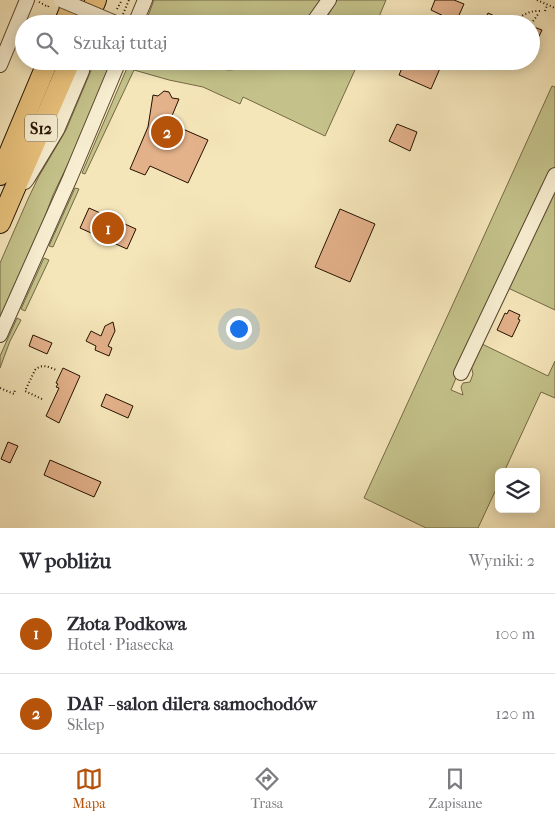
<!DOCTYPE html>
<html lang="pl">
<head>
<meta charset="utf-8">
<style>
	body { margin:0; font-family:"IM FELL French Canon",serif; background:#f2f2f3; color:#2b2b33 }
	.controls { position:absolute; right:15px; bottom:15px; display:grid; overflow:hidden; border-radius:8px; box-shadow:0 2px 12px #0003 }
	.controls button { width:45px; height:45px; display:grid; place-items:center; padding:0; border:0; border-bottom:1px solid #e1e1e2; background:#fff; color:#2b2b33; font:25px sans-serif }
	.you { position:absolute; left:238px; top:328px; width:18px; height:18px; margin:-12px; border:4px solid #fff; border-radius:50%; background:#1a73e8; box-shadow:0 0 0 8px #1a73e833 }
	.badge { display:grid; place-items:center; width:32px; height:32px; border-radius:50%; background:#b45309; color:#fff; font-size:16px; font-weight:700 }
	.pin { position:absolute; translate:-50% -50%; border:2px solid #fff; box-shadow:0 1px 5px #0006 }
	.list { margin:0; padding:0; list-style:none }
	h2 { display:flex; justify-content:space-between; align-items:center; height:65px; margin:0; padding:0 20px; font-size:21px }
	h2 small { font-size:16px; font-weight:400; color:#7c7c81 }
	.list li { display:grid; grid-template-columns:32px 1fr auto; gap:15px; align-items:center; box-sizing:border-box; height:80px; padding:0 20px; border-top:1px solid #e1e1e2 }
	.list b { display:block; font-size:19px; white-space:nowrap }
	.list p { margin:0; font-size:16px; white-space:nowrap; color:#7c7c81 }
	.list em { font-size:16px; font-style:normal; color:#7c7c81 }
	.icon { flex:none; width:28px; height:28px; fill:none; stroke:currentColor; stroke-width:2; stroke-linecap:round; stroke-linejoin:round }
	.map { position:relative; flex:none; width:555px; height:528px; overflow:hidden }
	.search { position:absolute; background:#fff; box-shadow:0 2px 12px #0003; left:15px; right:15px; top:15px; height:55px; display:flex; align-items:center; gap:12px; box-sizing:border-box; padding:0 18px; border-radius:28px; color:#7c7c81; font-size:19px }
	.sheet { height:225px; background:#fff }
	nav { display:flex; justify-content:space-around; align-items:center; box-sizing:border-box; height:70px; border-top:1px solid #e1e1e2; background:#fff; font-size:14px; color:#7c7c81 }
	nav a { display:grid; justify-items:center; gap:2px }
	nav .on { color:#b45309 }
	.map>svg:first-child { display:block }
</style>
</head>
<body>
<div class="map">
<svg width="555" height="528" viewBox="0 0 555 528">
	<rect width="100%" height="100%" fill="#f5e6ba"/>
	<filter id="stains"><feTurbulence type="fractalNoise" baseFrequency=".004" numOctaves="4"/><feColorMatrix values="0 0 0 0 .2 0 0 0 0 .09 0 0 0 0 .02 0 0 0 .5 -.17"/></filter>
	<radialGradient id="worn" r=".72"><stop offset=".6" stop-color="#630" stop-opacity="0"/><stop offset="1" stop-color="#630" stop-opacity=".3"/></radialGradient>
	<g fill="#c4c28a" stroke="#746945">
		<polygon points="154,0 321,0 312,13 303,24 145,24"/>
		<polygon points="337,0 386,0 376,24 323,24"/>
		<polygon points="95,61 113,61 77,145 53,195 38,235 0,319 0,263 28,199 39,176 66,130"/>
		<polygon points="130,61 192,61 213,68 229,70 252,68 275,61 359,61 325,136 243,97 240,104 203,87 169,80 134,70 85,174 82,173"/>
		<polygon points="552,86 555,87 555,170 471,342 451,390 463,395 461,387 463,383 470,382 473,374 471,365 480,343 548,376 555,361 555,398 541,392 504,472 499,472 499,483 478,528 426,528 364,498 469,269"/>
		<polygon points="555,182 555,310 506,287"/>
		<polygon points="75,188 79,189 53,247 49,246"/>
		<polygon points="44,258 49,260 25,311 21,309"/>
		<polygon points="17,318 21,320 10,341 0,368 0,356"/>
	</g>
	<g fill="#e3b18a" stroke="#251000">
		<polygon points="435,0 454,0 464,4 456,22 431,10"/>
		<polygon points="488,13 512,24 483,24"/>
		<polygon points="534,27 542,30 531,53 531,33"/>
		<polygon points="405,61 430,61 441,66 431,89 399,75"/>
		<polygon points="164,91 169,92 172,98 179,99 169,123 208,140 188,183 150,166 145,175 130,169 148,127 153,95 158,96"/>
		<polygon points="397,124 417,132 410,151 389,141"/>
		<polygon points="89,208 136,229 127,249 80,228"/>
		<polygon points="340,209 375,224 350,282 315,267"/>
		<polygon points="509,310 520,315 518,319 520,320 512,337 497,330 505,313 507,314"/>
		<polygon points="113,322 115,331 108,346 112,348 109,356 95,350 96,346 86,341 91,331 101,336 105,326"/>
		<polygon points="33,335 52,343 47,354 29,346"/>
		<polygon points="63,368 80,376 59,423 46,416 59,388 56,387 58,384 56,383"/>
		<polygon points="106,394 133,406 128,418 101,406"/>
		<polygon points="8,442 18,446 10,463 1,459"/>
		<polygon points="50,460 101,482 94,497 44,475"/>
	</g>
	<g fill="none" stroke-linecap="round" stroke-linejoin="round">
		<g stroke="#59462e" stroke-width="16">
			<g id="minor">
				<polyline points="135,24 145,0"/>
				<polyline points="312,24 329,0"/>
				<polyline points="0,65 27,0"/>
				<polyline points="25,182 28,178 57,130 82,71 84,61"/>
				<polyline points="0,335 70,178 119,61"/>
				<polyline points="461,373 555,175"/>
			</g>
		</g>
		<g stroke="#251000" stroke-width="22">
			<g id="highway">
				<polyline points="64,24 74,0"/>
				<polyline points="86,24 96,0"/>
				<polyline points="0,175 48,61"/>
				<polyline points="0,223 70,61"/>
			</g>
		</g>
		<g stroke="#251000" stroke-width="2" stroke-dasharray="1 2.5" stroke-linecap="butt">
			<polyline points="537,0 555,8"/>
			<polyline points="39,2 48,7 49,5"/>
			<polyline points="117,9 122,0"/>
			<polyline points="545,11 547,5"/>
			<polyline points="123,14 129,0"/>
			<path d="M511,24C519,17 529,10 540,11"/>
			<polyline points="531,24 539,13"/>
			<polyline points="0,388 14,394 15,390"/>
			<path d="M42,399L25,391L35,370C42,363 49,367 56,370"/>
		</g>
		<use href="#minor" stroke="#f8efd2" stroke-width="14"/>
		<use href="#highway" stroke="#eac37d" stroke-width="20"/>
		<g stroke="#59462e" stroke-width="16" stroke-linecap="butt">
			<polyline id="minor-bridge" points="61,0 118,24"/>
		</g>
		<use href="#minor-bridge" stroke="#f8efd2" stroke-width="14"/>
	</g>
	<g text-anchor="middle" stroke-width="4" stroke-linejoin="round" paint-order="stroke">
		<rect fill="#f8efd2" stroke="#64533f" stroke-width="1" x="25" y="114.5" width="32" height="27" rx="4"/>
		<g font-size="16" font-weight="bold" fill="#251000">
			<text x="41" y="134">S12</text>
		</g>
	</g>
	<rect width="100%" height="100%" filter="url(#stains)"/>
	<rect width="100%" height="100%" fill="url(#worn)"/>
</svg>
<div class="controls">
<button><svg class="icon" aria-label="layers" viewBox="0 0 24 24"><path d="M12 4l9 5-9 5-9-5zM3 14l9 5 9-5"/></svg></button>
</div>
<div class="you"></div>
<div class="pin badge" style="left:108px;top:228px">1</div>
<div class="pin badge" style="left:167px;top:132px">2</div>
<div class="search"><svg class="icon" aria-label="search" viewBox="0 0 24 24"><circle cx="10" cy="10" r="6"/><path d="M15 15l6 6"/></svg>Szukaj tutaj</div>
</div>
<section class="sheet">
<h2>W pobliżu<small>Wyniki: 2</small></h2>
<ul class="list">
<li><span class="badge">1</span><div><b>Złota Podkowa</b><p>Hotel · Piasecka</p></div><em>100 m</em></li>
<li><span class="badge">2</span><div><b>DAF - salon dilera samochodów</b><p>Sklep</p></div><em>120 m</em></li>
</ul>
</section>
<nav>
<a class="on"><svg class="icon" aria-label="map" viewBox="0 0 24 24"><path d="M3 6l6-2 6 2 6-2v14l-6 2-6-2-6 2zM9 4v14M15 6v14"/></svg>Mapa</a>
<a><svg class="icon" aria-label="directions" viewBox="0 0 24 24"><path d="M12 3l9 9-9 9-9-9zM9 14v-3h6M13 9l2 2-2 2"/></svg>Trasa</a>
<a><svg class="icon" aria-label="saved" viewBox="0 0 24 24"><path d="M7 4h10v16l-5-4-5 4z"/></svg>Zapisane</a>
</nav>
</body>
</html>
